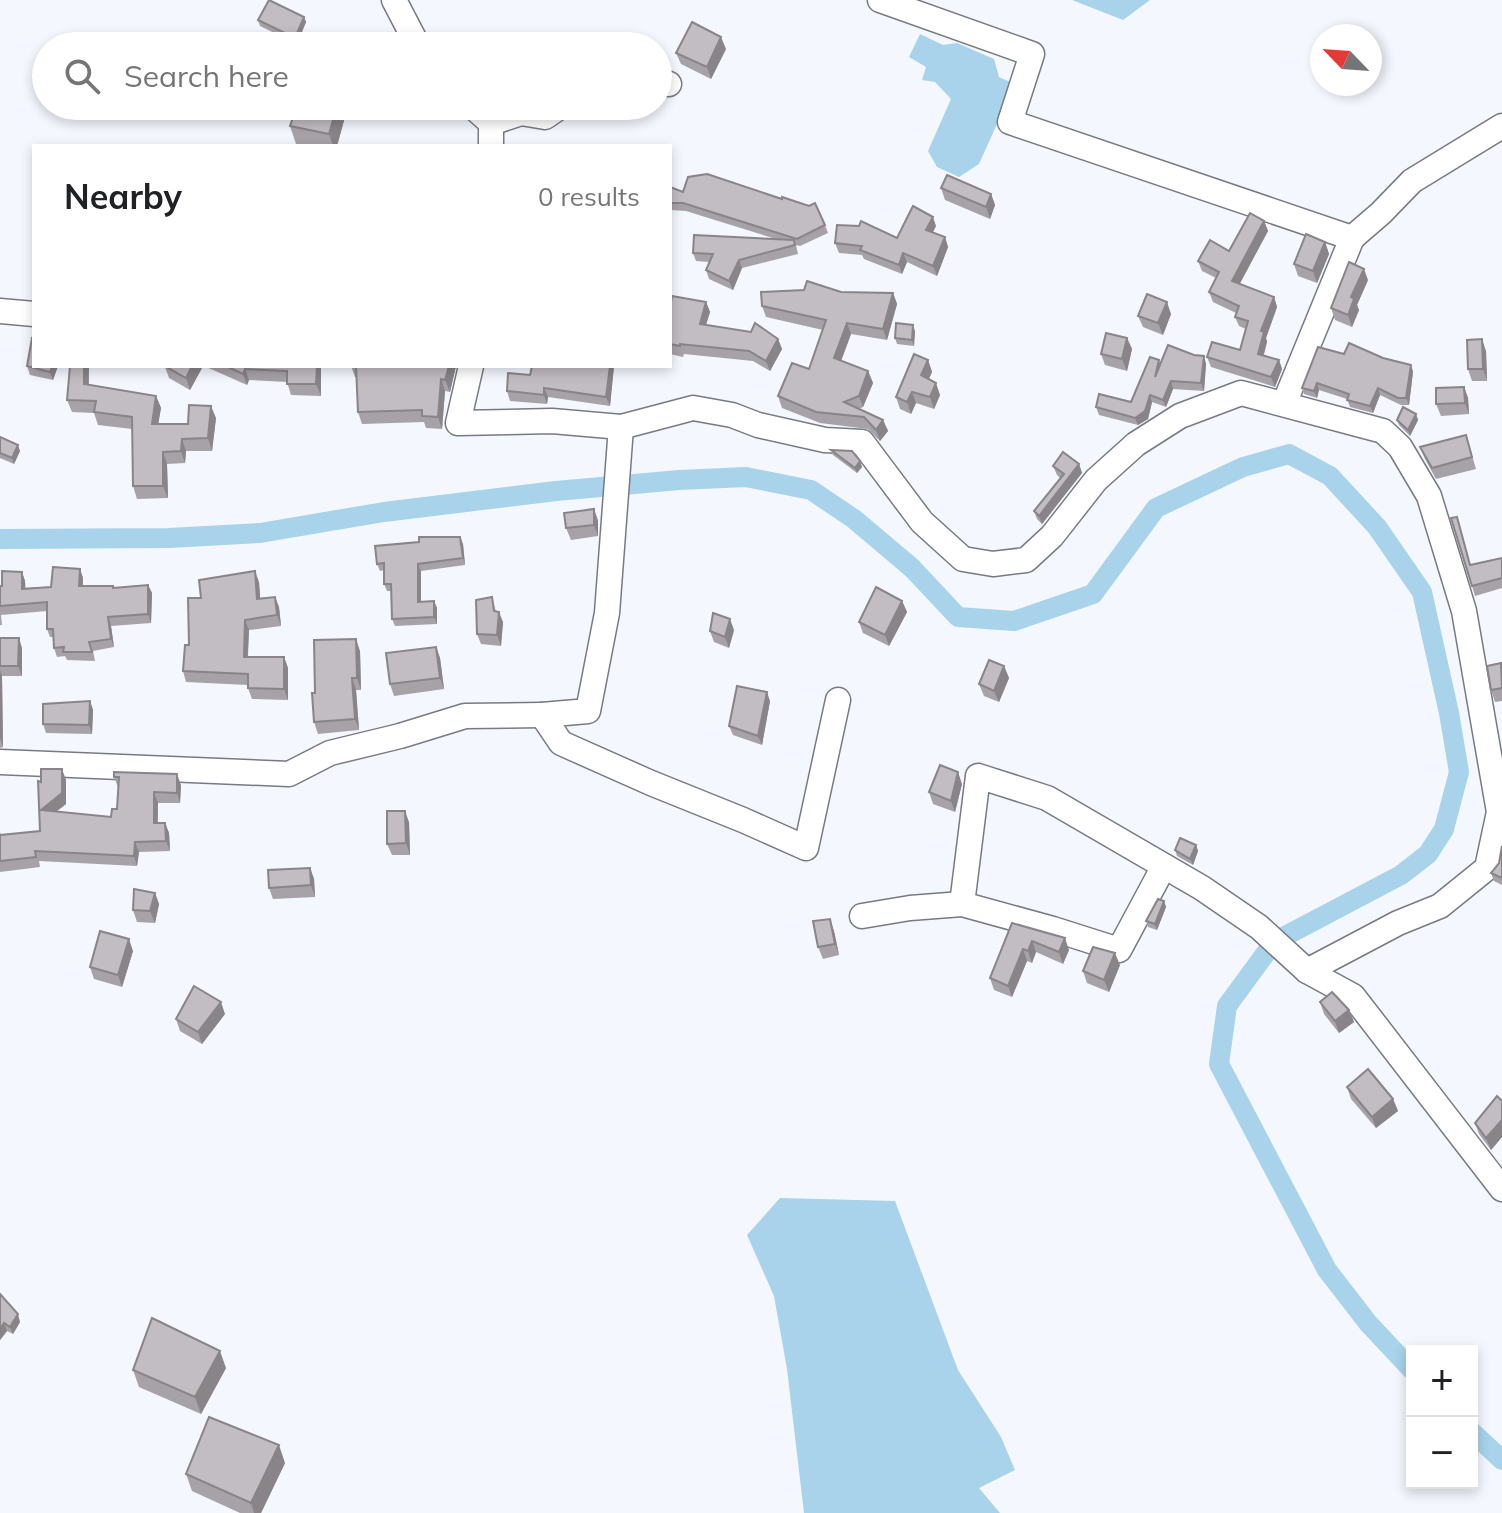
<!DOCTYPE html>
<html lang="en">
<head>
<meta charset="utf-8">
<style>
	body { margin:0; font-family:Mulish,sans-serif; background:#f6f6f6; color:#202124 }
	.controls { position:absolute; right:24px; bottom:24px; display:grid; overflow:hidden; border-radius:0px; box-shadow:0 4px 12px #0003 }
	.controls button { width:72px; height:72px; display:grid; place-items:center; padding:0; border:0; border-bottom:2px solid #e0e0e0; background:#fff; color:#202124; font:40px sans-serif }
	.compass { position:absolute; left:1310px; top:24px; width:72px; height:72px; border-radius:50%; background:#fff; box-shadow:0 4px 12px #0003; rotate:295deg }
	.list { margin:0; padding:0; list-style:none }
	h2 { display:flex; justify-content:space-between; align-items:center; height:104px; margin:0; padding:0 32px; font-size:34px }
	h2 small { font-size:26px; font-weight:400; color:#757577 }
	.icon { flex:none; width:44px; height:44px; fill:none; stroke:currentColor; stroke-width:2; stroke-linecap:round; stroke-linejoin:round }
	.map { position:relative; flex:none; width:1502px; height:1513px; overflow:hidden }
	.search { position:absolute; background:#fff; box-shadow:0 4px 12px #0003; left:32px; top:32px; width:640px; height:88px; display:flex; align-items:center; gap:20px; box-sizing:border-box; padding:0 28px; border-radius:44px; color:#757577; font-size:30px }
	.panel { position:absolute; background:#fff; box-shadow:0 4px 12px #0003; left:32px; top:144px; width:640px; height:224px; border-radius:0px }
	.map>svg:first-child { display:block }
</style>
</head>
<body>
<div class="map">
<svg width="1502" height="1513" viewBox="0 0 1502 1513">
	<rect width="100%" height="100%" fill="#f4f7fe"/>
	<g fill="#a8d3ea">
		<polygon points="1072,0 1150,0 1123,20"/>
		<polygon points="920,34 943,45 957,43 994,59 999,77 1015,84 979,164 959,177 937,167 928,151 951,99 935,82 922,80 926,67 909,57"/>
		<polygon points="780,1198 895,1201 958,1370 1001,1437 1015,1470 979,1488 1000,1513 804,1513 787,1369 774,1296 747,1235"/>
	</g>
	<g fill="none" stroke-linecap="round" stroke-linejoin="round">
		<g stroke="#a8d3ea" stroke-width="20">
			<polyline points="0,539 169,538 260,533 384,512 556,491 679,480 746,477 811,490 854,519 912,568 958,617 1014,621 1093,594 1156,508 1243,467 1289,454 1330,476 1377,527 1422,592 1449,713 1459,772 1444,829 1428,854 1401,875 1274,942 1227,1006 1219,1064 1327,1270 1368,1323 1412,1370"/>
			<polyline points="1472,1432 1502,1460"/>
		</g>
		<g stroke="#777a82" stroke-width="27">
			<g id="minor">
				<polyline points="394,0 418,46"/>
				<polyline points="880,0 1032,54 1010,122 1352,238 1381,213 1412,181 1502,126"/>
				<polyline points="658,80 669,84"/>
				<polyline points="472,106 491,123 491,146"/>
				<polyline points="491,123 521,113 545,117 561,106"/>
				<polyline points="0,311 34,314"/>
				<polyline points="471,366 458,423 552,421 621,427 607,613 588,711 542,715 561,743 651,783 743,820 806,848 838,700"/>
				<polyline points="1284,404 1352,238"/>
				<polyline points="621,427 693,408 732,415 758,425 825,440 862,442 922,522 963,559 993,564 1026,560 1052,536 1096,480 1136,444 1180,416 1241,393 1383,431 1400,447 1429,496 1464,611 1499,812 1487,868 1440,906 1398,923 1307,971"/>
				<polyline points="0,762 289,774 330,753 400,736 465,716 542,715"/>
				<polyline points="962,904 978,776 1047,798 1202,888 1259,927 1307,971 1353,996 1502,1189"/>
				<polyline points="862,916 910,908 962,904 1053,929 1119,950 1164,866"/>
			</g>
		</g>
		<use href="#minor" stroke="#fff" stroke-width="24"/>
	</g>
	<g fill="#a7a2a8">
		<polygon points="304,17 306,22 297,44 260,26 258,20"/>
		<polygon points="726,49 711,79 681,64 676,53"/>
		<polygon points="297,106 348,106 337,146 308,146 296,144 290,126"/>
		<polygon points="670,187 683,192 825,225 828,233 800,246 796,245 798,254 742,268 733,290 709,279 706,270 709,262 696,261 693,253 779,240 686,211 670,210"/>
		<polygon points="941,188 991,194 995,205 990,219 945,200"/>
		<polygon points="1264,221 1268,231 1239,284 1274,297 1277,307 1266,338 1267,342 1264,355 1279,360 1282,369 1275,387 1211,367 1207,357 1240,350 1246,329 1239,326 1235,317 1236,313 1213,302 1209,292 1216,278 1202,271 1198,261 1229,251"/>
		<polygon points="936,226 933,232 945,237 948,247 937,276 907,262 902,274 864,259 862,255 839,253 835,243 897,238"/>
		<polygon points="1325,242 1329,254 1317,283 1298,276 1294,264"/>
		<polygon points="1368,280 1357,305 1359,310 1352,327 1335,320 1331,308"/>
		<polygon points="841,292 893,293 897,304 887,340 851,334 841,361 868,371 873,383 863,407 859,409 883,420 888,431 880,441 868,429 820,423 782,408 778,396 809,369 823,330 766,317 762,306"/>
		<polygon points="706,302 710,312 706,325 778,339 782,349 770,371 753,361 684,354 683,357 670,354 670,308"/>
		<polygon points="1171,314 1163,335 1143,327 1138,316"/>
		<polygon points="915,331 914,346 897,344 895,338"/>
		<polygon points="1127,338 1132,349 1127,371 1105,365 1101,354"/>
		<polygon points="1486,351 1487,381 1472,381 1468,369"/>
		<polygon points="1344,354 1383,358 1411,365 1413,372 1409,405 1401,405 1380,395 1373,413 1350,407 1347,399 1319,390 1317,398 1304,394 1302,388"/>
		<polygon points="1194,355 1204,356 1206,364 1204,391 1173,389 1166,407 1152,402 1148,419 1138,425 1099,415 1096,407 1131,402 1159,360 1160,364"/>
		<polygon points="928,360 932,372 929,379 940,395 934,409 916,403 911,414 900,409 896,397"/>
		<polygon points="27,366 58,366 53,380 30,375"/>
		<polygon points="89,366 89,385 156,396 161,408 158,424 188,424 216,418 212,451 186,451 185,463 167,464 168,498 137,499 133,486 132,429 98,425 94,413 72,412 67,400"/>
		<polygon points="203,366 190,390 169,378 165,367"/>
		<polygon points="204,366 321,366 321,396 291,395 287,382 249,380 247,385"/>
		<polygon points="351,366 456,366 450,392 445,391 442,429 426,428 424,422 362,424 358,412 357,377 355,377"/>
		<polygon points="532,366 614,366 610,406 548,397 547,404 510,401 507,391 530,375"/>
		<polygon points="1464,387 1468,398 1469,414 1441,416 1436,404"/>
		<polygon points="1416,414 1418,420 1410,436 1399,425 1397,420"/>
		<polygon points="1466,435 1476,469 1436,479 1425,459 1420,447"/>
		<polygon points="0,437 20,451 14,464 0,458"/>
		<polygon points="831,450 860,461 862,467 857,473 833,455"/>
		<polygon points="1079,464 1082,473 1042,524 1037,519 1034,511 1060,478 1057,475 1053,466"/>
		<polygon points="594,509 598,521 598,536 571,540 566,528"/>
		<polygon points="1457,517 1470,565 1502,558 1502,588 1475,596 1472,586"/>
		<polygon points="460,537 463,544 465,565 421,571 421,602 434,601 437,608 437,624 395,626 392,619 391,591 387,591 384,584 384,570 380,571 377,564 419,542"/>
		<polygon points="80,569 83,578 83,586 114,588 148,585 152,593 151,623 111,626 114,647 93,651 95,661 67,660 65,656 57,657 54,648 53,637 50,637 47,629 47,611 1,615 2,625 0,625 0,586 22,572 25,581 25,588 51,587"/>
		<polygon points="259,582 260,598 275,597 279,607 281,626 249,630 248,657 284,657 288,668 288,700 252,699 248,688 248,685 186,682 183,671 201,598"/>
		<polygon points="492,597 496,612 503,622 501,646 481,644 477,634"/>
		<polygon points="902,601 907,612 889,646 863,633 859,622"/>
		<polygon points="734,630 729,648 714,642 710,631"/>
		<polygon points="0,638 22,648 22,676 2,676 3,747 0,748"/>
		<polygon points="436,647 440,658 444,689 394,696 390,684"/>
		<polygon points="360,651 361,690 356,690 359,730 318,734 314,722 315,693"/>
		<polygon points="1501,663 1502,667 1502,701 1495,702 1491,690"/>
		<polygon points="1004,666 1009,678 999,702 984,696 979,684"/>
		<polygon points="90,701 93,710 92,734 46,733 43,724"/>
		<polygon points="770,701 762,745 733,735 729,726"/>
		<polygon points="114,777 181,785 180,803 158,803 158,823 165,823 169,833 170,851 139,852 137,866 39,861 40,867 0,872 0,832 1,835 40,831 41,782 66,780 66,804 56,812 111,817 117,809 118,787"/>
		<polygon points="962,784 955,812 933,804 929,792"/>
		<polygon points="409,822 410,855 392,855 387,844"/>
		<polygon points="1196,845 1198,851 1193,865 1177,856 1175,850"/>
		<polygon points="1502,846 1502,885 1494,881 1491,873 1499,863"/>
		<polygon points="310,868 314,879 315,897 273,899 269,888"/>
		<polygon points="155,893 159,904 155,923 137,922 133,910"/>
		<polygon points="1164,901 1166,907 1157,930 1148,927 1146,921"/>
		<polygon points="1012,923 1069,950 1063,964 1036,952 1032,963 1027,961 1012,997 994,990 990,978"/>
		<polygon points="834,931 839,955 823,959 818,947"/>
		<polygon points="133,951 122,987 94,979 90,967"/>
		<polygon points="1120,965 1109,992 1087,983 1083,971"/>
		<polygon points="1320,1002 1349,1010 1354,1022 1339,1033 1324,1014"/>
		<polygon points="225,1014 202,1044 180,1031 176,1019"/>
		<polygon points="1347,1087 1393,1099 1398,1111 1376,1128 1351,1099"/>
		<polygon points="1502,1101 1502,1137 1491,1150 1479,1134 1475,1123"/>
		<polygon points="0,1294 20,1322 13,1334 7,1331 0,1340"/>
		<polygon points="226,1368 201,1414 139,1387 133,1370"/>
		<polygon points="285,1463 261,1513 240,1513 192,1491 186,1474"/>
	</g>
	<g fill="#888488">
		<polygon points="304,17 306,22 297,44 295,38"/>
		<polygon points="721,37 726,49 711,79 707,67"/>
		<polygon points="337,106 348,106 337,146 333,146 329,134"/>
		<polygon points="991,194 995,205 990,219 986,207"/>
		<polygon points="933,217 936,226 929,239 926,230"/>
		<polygon points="1264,221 1268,231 1236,291 1232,281"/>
		<polygon points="945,237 948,247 937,276 933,266"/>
		<polygon points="1325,242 1329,254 1317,283 1313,271"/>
		<polygon points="903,253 907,262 902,274 899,265"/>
		<polygon points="739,260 742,268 733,290 729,281"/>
		<polygon points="1364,269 1368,280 1357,305 1359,310 1352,327 1348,315 1351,297"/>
		<polygon points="893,293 897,304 887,340 883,329"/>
		<polygon points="1274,297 1277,307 1266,338 1267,342 1261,363 1258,354 1261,331"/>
		<polygon points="706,302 710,312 703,334 700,324"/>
		<polygon points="1167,302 1171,314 1163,335 1158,323"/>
		<polygon points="847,323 851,334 838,369 834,358"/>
		<polygon points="913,325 915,331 914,346 912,340"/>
		<polygon points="1127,338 1132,349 1127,371 1122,359"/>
		<polygon points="778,339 782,349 770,371 766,361"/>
		<polygon points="1482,339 1486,351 1487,381 1483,369"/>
		<polygon points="1204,356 1206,364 1204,391 1201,383"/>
		<polygon points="928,360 932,372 925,386 921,375"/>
		<polygon points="1279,360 1282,369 1275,387 1271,377"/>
		<polygon points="1411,365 1413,372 1409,405 1406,398"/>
		<polygon points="52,366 58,366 53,380 50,372"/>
		<polygon points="84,366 89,366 88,396 84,384"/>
		<polygon points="192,366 203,366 190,390 186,378"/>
		<polygon points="317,366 321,366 321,396 316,384"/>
		<polygon points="449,366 456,366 450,392 445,380"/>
		<polygon points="610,366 614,366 610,406 606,397"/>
		<polygon points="245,369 249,380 247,385 243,374"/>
		<polygon points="868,371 873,383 863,407 859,396"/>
		<polygon points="441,379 445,391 442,429 438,417"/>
		<polygon points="1171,381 1173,389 1166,407 1163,400"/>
		<polygon points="936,383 940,395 934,409 930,397"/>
		<polygon points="1317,383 1319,390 1317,398 1314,391"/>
		<polygon points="1464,387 1468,398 1469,414 1465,403"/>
		<polygon points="544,388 548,397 547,404 544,395"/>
		<polygon points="1378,388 1380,395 1373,413 1370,406"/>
		<polygon points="912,392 916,403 911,414 907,402"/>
		<polygon points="1150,395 1152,402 1148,419 1138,425 1135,418"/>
		<polygon points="156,396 161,408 156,437 152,424"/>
		<polygon points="211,406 216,418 212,451 208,438"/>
		<polygon points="1416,414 1418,420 1410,436 1408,430"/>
		<polygon points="883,420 888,431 880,441 876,430"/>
		<polygon points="182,439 186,451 185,463 181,451"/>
		<polygon points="18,445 20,451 14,464 12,458"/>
		<polygon points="163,452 167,464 168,498 163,486"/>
		<polygon points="860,461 862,467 857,473 855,468"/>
		<polygon points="1079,464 1082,473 1042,524 1039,516"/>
		<polygon points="594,509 598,521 598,536 594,525"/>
		<polygon points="460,537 463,544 465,565 463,558"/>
		<polygon points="418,564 421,571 421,609 418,602"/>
		<polygon points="80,569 83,578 82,594 79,586"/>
		<polygon points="255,571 259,582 261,610 257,599"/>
		<polygon points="22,572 25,581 26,597 22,589"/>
		<polygon points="148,585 152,593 151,623 148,614"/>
		<polygon points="275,597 279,607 281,626 277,615"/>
		<polygon points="434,601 437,608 437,624 434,617"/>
		<polygon points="902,601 907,612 889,646 885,635"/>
		<polygon points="499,612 503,622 501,646 497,635"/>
		<polygon points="108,617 111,626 114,647 111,639"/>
		<polygon points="730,619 734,630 729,648 725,637"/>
		<polygon points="245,620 249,630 247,667 244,657"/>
		<polygon points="19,638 22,648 22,676 18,666"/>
		<polygon points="356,639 360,651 361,690 357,678"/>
		<polygon points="436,647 440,658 444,689 440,678"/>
		<polygon points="284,657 288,668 288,700 284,689"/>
		<polygon points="1004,666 1009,678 999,702 994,691"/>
		<polygon points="0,670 2,676 3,747 0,738"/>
		<polygon points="352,678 356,690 359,730 355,719"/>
		<polygon points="767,692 770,701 762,745 758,736"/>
		<polygon points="90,701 93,710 92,734 89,725"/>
		<polygon points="62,769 66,780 66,804 45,820 41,810"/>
		<polygon points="958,772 962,784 955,812 951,801"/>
		<polygon points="177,774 181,785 180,803 177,793"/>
		<polygon points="154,792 158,803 157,834 154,823"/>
		<polygon points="405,811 409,822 410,855 406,843"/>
		<polygon points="165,823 169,833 170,851 166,841"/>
		<polygon points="135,842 139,852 137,866 134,856"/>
		<polygon points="1196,845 1198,851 1193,865 1190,859"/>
		<polygon points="310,868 314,879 315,897 311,885"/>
		<polygon points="155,893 159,904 155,923 150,911"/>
		<polygon points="1164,901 1166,907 1157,930 1155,924"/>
		<polygon points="830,919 834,931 839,955 835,944"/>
		<polygon points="1065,938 1069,950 1063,964 1059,952"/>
		<polygon points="129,939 133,951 122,987 118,975"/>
		<polygon points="1032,941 1036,952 1032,963 1028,951"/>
		<polygon points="1023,949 1027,961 1012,997 1008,986"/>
		<polygon points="1115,953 1120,965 1109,992 1104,980"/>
		<polygon points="221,1002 225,1014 202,1044 198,1032"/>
		<polygon points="1349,1010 1354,1022 1339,1033 1335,1021"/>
		<polygon points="1393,1099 1398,1111 1376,1128 1372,1117"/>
		<polygon points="1502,1120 1502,1137 1491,1150 1486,1138"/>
		<polygon points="18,1314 20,1322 13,1334 10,1327"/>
		<polygon points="4,1323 7,1331 0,1340 0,1329"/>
		<polygon points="220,1351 226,1368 201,1414 195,1397"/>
		<polygon points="279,1445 285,1463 261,1513 254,1513 251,1503"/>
	</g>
	<g fill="#c2bcc3" stroke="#888488" stroke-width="2">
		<polygon points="269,0 304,17 295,38 258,20"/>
		<polygon points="692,22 721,37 707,67 676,53"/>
		<polygon points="297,106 337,106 329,134 290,126"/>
		<polygon points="707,174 782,199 782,197 809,206 815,203 825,225 797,239 683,203 670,203 670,187 683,192 688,177"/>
		<polygon points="947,175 991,194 986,207 941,188"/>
		<polygon points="913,206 933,217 926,230 945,237 933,266 903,253 899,265 860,250 862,246 835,243 837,225 859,226 861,221 897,238"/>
		<polygon points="1250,213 1264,221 1232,281 1274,297 1261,331 1264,332 1258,354 1279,360 1271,377 1207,357 1212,342 1240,350 1248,321 1235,317 1239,306 1209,292 1219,272 1198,261 1210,240 1229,251"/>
		<polygon points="1306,234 1325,242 1313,271 1294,264"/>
		<polygon points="694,235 794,240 795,245 739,260 729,281 706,270 713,254 693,253"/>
		<polygon points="1349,262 1364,269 1351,297 1354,299 1348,315 1331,308"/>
		<polygon points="807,281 841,292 893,293 883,329 847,323 834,358 868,371 859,396 844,402 883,420 876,430 864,417 816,412 778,396 792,363 809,369 826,320 762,306 761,292 804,290"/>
		<polygon points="1147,294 1167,302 1158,323 1138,316"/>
		<polygon points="672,296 706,302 700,324 751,332 755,323 778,339 766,361 749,351 680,344 680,346 670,344 670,308"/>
		<polygon points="896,323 913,325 912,340 895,338"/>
		<polygon points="1106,333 1127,338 1122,359 1101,354"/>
		<polygon points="32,338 34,339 34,366 52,366 50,372 27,366"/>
		<polygon points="1482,339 1483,369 1468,369 1467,340"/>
		<polygon points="1349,343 1383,358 1411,365 1406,398 1398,398 1378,388 1370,406 1347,400 1349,394 1317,383 1314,391 1302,388 1318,347 1344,354"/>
		<polygon points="1168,345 1194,355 1204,356 1201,383 1171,381 1163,400 1150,395 1145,411 1135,418 1096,407 1099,394 1131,402 1150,357 1159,360 1155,377"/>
		<polygon points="914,354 928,360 921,375 936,383 930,397 912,392 907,402 896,397"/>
		<polygon points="70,366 84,366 84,384 156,396 152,424 188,424 189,405 211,406 208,438 182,439 181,451 163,452 163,486 133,486 132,417 94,412 96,401 67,400"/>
		<polygon points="165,366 192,366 186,378"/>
		<polygon points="226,366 317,366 316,384 287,384 287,371 245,369 243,374"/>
		<polygon points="356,366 449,366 445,380 441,379 438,417 422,416 422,410 358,412"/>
		<polygon points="532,366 610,366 606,397 544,388 544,395 507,391 508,373 530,375"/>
		<polygon points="1464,387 1465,403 1436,404 1436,388"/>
		<polygon points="1403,407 1416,414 1408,430 1397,420"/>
		<polygon points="1466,435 1472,457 1432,468 1420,447"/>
		<polygon points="0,437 18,445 12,458 0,453"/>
		<polygon points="831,450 852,451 860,461 855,468"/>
		<polygon points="1063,452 1079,464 1039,516 1034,511 1064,474 1053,466"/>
		<polygon points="594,509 594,525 566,528 564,513"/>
		<polygon points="1457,517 1470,565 1502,558 1502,578 1472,586 1451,518"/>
		<polygon points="419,537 460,537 463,558 418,564 418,602 434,601 434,617 392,619 391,584 384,584 384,563 377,564 375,546 419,542"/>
		<polygon points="53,567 80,569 79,586 113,586 113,588 148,585 148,614 108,617 111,639 89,642 92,652 63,652 64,647 54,648 53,629 47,629 47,602 0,606 0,586 2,586 2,571 22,572 22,589 51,587"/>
		<polygon points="255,571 257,599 275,597 277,615 245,620 244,657 284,657 284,689 248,688 248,674 183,671 185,645 189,645 188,598 201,598 199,580"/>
		<polygon points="876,587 902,601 885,635 859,622"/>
		<polygon points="492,597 494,611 499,612 497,635 477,634 476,600"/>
		<polygon points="713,613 730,619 725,637 710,631"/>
		<polygon points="0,638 19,638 18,666 0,666"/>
		<polygon points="356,639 357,678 352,678 355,719 314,722 312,693 315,693 314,640"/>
		<polygon points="436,647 440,678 390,684 386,653"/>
		<polygon points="989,660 1004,666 994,691 979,684"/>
		<polygon points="1501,663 1502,688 1491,690 1487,666"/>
		<polygon points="737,686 767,692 758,736 729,726"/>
		<polygon points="90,701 89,725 43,724 43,704"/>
		<polygon points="940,765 958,772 951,801 929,792"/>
		<polygon points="41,769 62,769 62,793 41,810 111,817 112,809 117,809 119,777 114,777 114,772 177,774 177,793 154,792 154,823 165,823 166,841 135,842 134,856 35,851 36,857 0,861 0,835 40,831 38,781 41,782"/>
		<polygon points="387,811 405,811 406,843 387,844"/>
		<polygon points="1180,838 1196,845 1190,859 1175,850"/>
		<polygon points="1502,846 1502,878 1491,873 1499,863"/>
		<polygon points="310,868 311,885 269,888 268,870"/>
		<polygon points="134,889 155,893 150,911 133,910"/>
		<polygon points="1158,899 1164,901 1155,924 1146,921"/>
		<polygon points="830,919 835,944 818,947 813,921"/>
		<polygon points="1012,923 1065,938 1059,952 1032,941 1028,951 1023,949 1008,986 990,978"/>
		<polygon points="100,931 129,939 118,975 90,967"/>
		<polygon points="1093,947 1115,953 1104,980 1083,971"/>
		<polygon points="194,986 221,1002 198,1032 176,1019"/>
		<polygon points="1332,992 1349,1010 1335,1021 1320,1002"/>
		<polygon points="1368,1069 1393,1099 1372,1117 1347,1087"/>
		<polygon points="1497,1096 1502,1101 1502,1120 1486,1138 1475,1123"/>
		<polygon points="0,1294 18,1314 10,1327 4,1323 0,1329"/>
		<polygon points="152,1318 220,1351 195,1397 133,1370"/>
		<polygon points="209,1417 279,1445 251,1503 186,1474"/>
	</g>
</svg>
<div class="controls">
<button>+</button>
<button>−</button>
</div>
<svg class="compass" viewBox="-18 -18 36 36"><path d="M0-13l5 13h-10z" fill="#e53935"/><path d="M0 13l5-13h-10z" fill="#757577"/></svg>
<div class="search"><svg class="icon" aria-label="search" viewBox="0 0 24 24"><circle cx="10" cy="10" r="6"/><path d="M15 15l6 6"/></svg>Search here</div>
<section class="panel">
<h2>Nearby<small>0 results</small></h2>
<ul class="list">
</ul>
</section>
</div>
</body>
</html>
